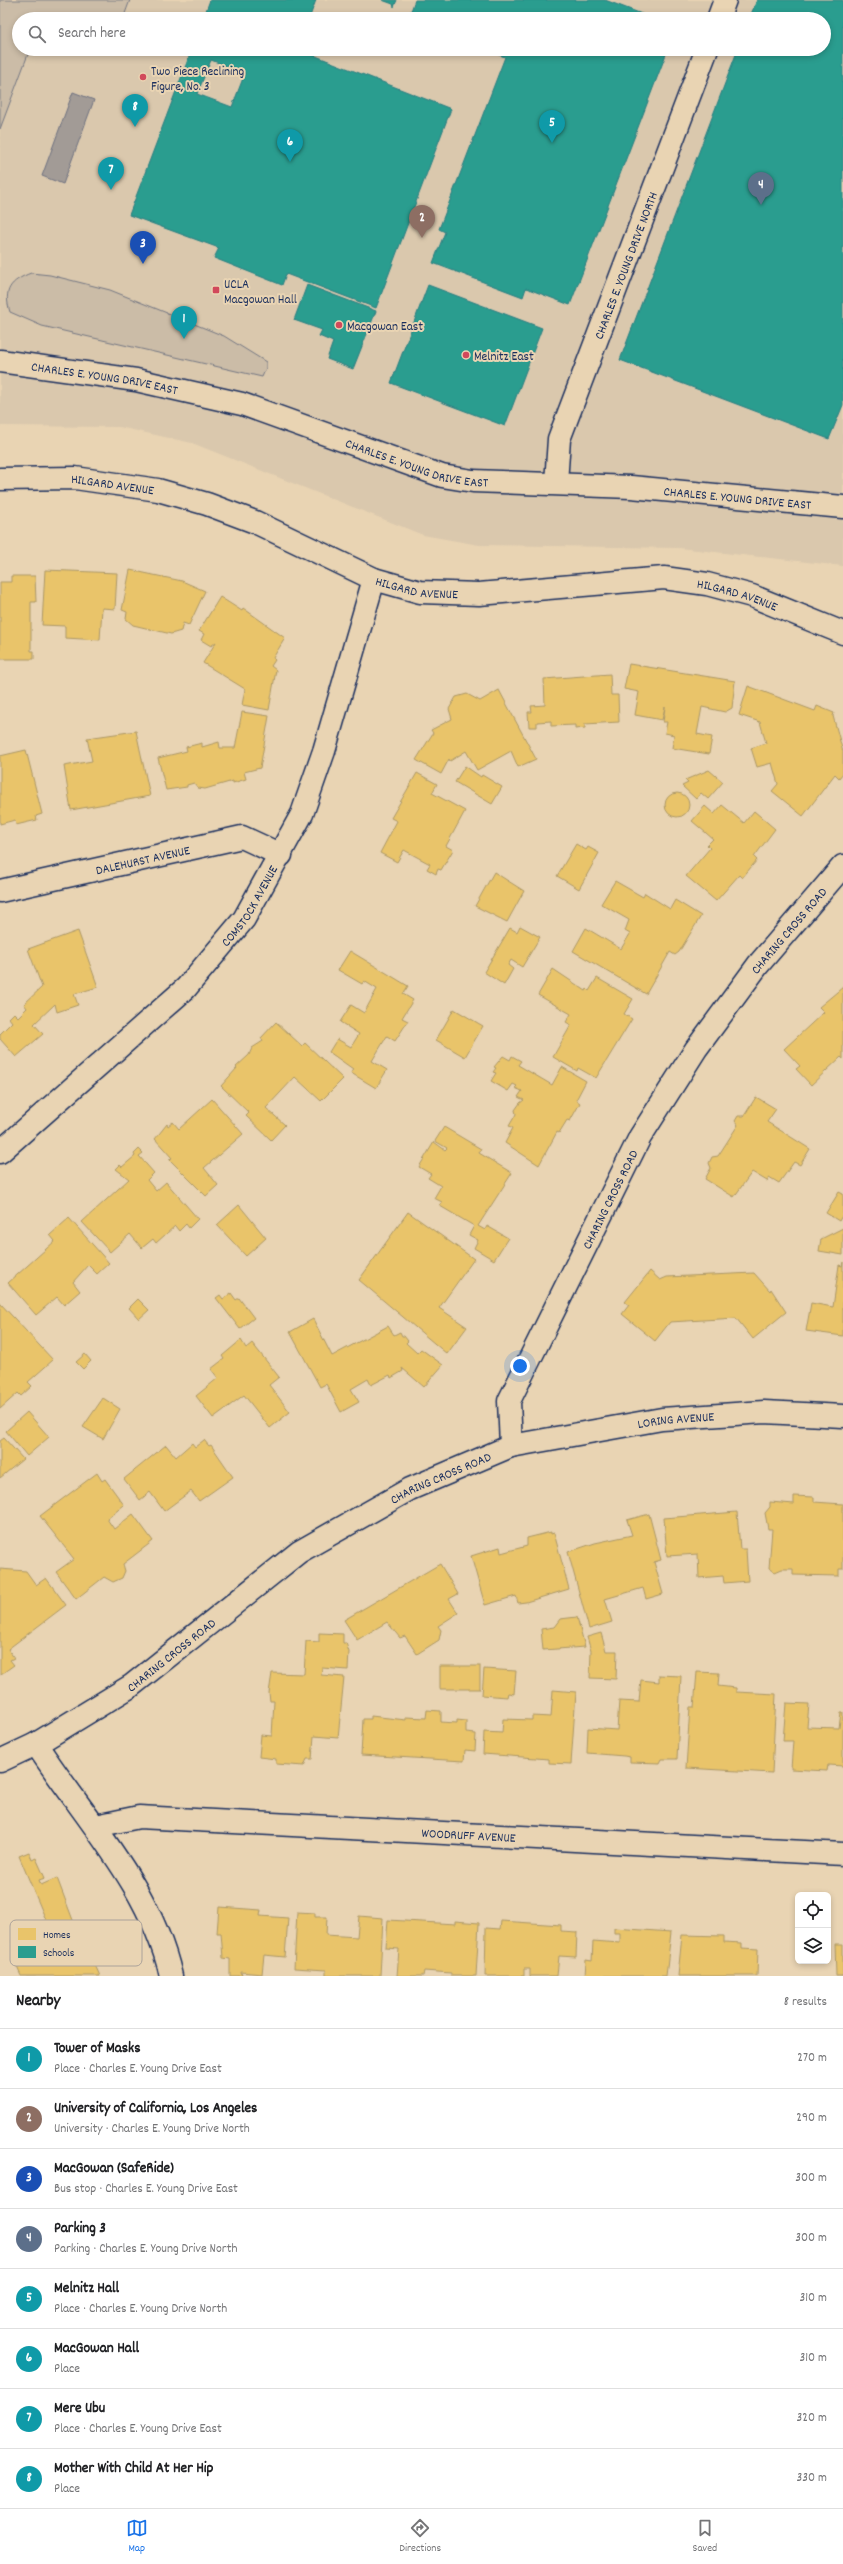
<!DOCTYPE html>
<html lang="en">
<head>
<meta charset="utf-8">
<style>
	body { margin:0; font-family:Dekko,sans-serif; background:#f6f6f6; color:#202124 }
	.controls { position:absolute; right:12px; bottom:12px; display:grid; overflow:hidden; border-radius:6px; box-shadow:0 2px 6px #0003 }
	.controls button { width:36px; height:36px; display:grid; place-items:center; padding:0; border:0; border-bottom:1px solid #e0e0e0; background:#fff; color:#202124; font:20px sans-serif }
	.you { position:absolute; left:520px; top:1366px; width:14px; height:14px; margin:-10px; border:3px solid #fff; border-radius:50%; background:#1a73e8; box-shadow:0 0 0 6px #1a73e833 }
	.badge { display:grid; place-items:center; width:26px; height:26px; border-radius:50%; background:#1a73e8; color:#fff; font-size:13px; font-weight:700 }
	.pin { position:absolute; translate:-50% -33px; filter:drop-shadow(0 1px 2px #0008) }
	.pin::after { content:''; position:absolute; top:21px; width:14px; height:12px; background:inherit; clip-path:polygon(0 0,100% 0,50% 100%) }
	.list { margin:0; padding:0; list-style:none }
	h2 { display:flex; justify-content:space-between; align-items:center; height:52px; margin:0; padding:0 16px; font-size:17px }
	h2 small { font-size:13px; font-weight:400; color:#757577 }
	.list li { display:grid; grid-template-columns:26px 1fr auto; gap:12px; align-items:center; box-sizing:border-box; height:60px; padding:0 16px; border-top:1px solid #e0e0e0 }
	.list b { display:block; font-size:15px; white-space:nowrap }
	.list p { margin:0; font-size:13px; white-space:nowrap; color:#757577 }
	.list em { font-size:13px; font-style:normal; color:#757577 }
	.icon { flex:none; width:22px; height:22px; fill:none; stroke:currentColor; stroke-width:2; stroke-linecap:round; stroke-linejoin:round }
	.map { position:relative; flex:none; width:843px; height:1976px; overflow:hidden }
	.search { position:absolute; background:#fff; box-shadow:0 2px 6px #0003; left:12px; right:12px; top:12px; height:44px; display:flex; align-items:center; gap:10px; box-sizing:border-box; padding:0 14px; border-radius:22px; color:#757577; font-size:15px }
	.sheet { height:532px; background:#fff }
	nav { display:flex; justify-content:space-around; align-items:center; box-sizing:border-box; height:56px; border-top:1px solid #e0e0e0; background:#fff; font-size:11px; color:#757577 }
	nav a { display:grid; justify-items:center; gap:2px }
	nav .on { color:#1a73e8 }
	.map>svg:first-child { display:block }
</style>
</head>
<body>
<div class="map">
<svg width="843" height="1976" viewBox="0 0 843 1976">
	<rect width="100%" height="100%" fill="#e9d4b3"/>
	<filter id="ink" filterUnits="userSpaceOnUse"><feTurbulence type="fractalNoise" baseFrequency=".025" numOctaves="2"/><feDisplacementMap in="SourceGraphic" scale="8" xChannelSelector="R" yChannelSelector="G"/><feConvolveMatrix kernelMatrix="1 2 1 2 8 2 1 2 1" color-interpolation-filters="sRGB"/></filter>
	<g filter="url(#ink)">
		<path fill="#dac8ad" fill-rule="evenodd" d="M0,0H843V566L679,548L479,545L423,535L192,443L119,427L0,426ZM19,19H824V49H19Z"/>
		<g fill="#cbbca7" stroke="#737682">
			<polygon points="0,0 130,0 123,19 54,19 44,15 42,19 19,19 19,49 30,49 0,129"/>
			<path d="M31,273L50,275L110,290L224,336L266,362V368L262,377L42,326L10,312C3,290 10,281 31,273Z"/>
		</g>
		<polygon fill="#a29b96" stroke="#6c7080" points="73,92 94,100 63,184 42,176"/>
		<g fill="#e9c46a" stroke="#ab9766">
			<polygon points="45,570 117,573 115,609 102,608 100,640 65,638 65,626 42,625"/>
			<polygon points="130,570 182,581 205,591 189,625 183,623 181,631 171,634 133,625 126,619 127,612 122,610"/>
			<polygon points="11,576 35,576 36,602 31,602 31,651 34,651 34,659 0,659 0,582 11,582"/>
			<polygon points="220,597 242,611 243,608 285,638 273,658 275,660 271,666 276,670 269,710 242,705 245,689 203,663 216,642 211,646 201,640 204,634 199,631"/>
			<polygon points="629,664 735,681 732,708 725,712 702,707 697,734 712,737 709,754 672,748 674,735 665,733 667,722 663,722 665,707 662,720 635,715 639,692 624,689"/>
			<polygon points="610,674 611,695 618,695 619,722 585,724 585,728 575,729 575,725 551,726 551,721 537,722 537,727 529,727 528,712 532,712 531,706 545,705 544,679"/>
			<polygon points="748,686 815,711 817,706 834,713 833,716 843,752 843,773 839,778 835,774 803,816 772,791 778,784 772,763 757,767 751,748 766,743 760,722 739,715"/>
			<polygon points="499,690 536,759 518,767 511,751 477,770 466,751 450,761 449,759 441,774 416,760 433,733 431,730 452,719 449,709 456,697 467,694 480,701"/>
			<polygon points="242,712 269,716 260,768 244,772 246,779 233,783 233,781 205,789 198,788 194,783 187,785 187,787 166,790 158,758 187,751 186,747 202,743 202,747 219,742 220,748 235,748"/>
			<polygon points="136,731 150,796 71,810 64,766 92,761 87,738"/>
			<polygon points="26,750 42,814 36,816 37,820 16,825 15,820 0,824 0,756"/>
			<polygon points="465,766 481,777 482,775 502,787 492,804 455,782"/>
			<polygon points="709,770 723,782 708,799 701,793 696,799 682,786 688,783 685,780"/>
			<polygon points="417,773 437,784 432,793 465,811 446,846 453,850 441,870 438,869 436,874 427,869 430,864 404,850 397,862 380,853 397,821 391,818"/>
			<circle cx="677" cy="805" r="12"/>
			<polygon points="722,805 744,823 754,811 775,829 754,857 757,860 742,878 739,875 716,901 686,876 710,848 707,845 713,839 692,821 705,806 714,814"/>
			<polygon points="576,844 586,850 588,847 599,853 579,889 557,876"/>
			<polygon points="494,872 524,891 507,922 475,906"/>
			<polygon points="615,881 643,897 645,893 670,909 675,900 701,916 679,952 675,955 670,952 646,994 573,951 586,928 621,949 630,934 625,931 629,920 601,904"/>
			<polygon points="520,926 540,937 522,967 511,960 508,965 513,969 504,985 484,972 510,928 517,932"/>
			<polygon points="78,931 98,987 74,994 78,1005 57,1012 55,1004 34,1024 43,1034 16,1057 0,1039 0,1034 12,1022 9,1018 14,1013 18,1017 27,1008 24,1004 42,987 28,949"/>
			<polygon points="350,951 408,986 403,994 413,1000 402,1018 408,1021 395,1041 387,1036 372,1061 387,1070 376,1088 351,1073 353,1069 329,1052 337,1039 351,1047 359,1034 340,1022 351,1005 364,1013 377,989 364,981 362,984 338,970"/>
			<polygon points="553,969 586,991 587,989 589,991 597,978 633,999 624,1014 632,1019 596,1078 578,1068 577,1071 553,1057 571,1025 566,1022 571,1014 538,995"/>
			<polygon points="843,987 843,1059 841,1057 811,1085 796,1069 800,1066 784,1049 824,1012 819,1007"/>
			<polygon points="454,1009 483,1026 465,1057 436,1040"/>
			<polygon points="276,1022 302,1046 305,1043 343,1079 321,1101 295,1077 266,1108 285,1125 271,1140 246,1116 249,1113 221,1086 237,1068 236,1067 249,1055 252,1048 263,1041 261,1038"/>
			<polygon points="503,1056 510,1060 512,1056 521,1061 518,1065 552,1085 562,1067 586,1081 576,1100 580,1103 570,1121 567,1120 559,1133 557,1132 539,1165 505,1143 513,1128 509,1126 516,1114 515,1110 520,1103 524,1100 518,1097 522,1091 515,1088 517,1086 513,1084 508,1091 491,1081 496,1073 493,1072 496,1068 494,1067"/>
			<polygon points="756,1097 776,1109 767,1122 810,1149 800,1165 794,1162 779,1183 769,1177 767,1181 752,1172 734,1197 705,1179 711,1168 709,1163 712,1157 718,1156 738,1125 735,1121 738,1116 744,1116"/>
			<polygon points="212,1099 243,1134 204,1168 218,1185 206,1196 169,1159 172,1158 155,1139 167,1124 168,1126 173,1122 179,1129"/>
			<polygon points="444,1127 481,1149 479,1153 512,1173 478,1226 485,1230 487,1226 508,1238 494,1260 474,1248 478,1240 469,1235 474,1226 440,1206 442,1202 434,1198 441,1186 428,1178 431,1174 419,1167 434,1142 445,1150 447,1148 435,1141"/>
			<polygon points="139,1149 143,1153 139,1156 154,1173 147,1180 156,1191 166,1182 198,1219 189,1228 186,1224 179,1231 175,1226 156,1243 153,1239 142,1248 130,1234 110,1252 82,1222 129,1179 116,1169 120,1165 122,1167 135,1156 134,1154"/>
			<polygon points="839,1192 843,1194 843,1214 839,1221 826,1213"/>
			<polygon points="239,1205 266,1238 246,1256 217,1225"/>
			<polygon points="408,1212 474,1259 439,1308 467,1327 447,1354 359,1280"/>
			<polygon points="69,1218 109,1263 97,1274 88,1265 73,1282 80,1291 64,1305 57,1297 36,1315 8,1283 55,1241 50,1235"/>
			<polygon points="843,1228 843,1255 819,1251 821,1239"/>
			<polygon points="843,1262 843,1336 806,1331 811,1303 833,1307 839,1265 842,1266"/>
			<polygon points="650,1271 660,1280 667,1277 754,1273 770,1291 771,1289 786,1312 753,1339 736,1318 670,1322 655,1341 622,1314 629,1305 625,1302"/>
			<polygon points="231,1293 236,1300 239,1298 254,1318 240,1329 216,1298 220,1295 223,1299"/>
			<polygon points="138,1299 149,1310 139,1319 129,1308"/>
			<polygon points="0,1303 53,1360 28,1382 32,1386 21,1396 18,1393 0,1409"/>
			<polygon points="313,1319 332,1356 388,1326 394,1335 400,1332 402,1336 404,1336 408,1341 406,1343 417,1353 421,1349 443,1365 424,1387 402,1368 403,1371 391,1378 390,1375 371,1385 368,1379 351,1389 359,1402 341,1412 326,1384 320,1387 290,1332"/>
			<polygon points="241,1340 246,1348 252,1343 279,1377 269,1385 290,1412 270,1428 244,1395 213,1418 196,1396 218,1378 211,1369 224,1359 222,1356"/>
			<polygon points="85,1354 91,1361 83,1369 76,1362"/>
			<polygon points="103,1398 120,1409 103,1439 83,1427"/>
			<polygon points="27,1412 49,1437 27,1456 6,1431"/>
			<polygon points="4,1438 23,1459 0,1478 0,1441"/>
			<polygon points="204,1440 209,1446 211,1445 233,1477 199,1501 191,1491 164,1511 150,1492 140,1500 124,1479 166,1445 176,1457 192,1443 195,1447"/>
			<polygon points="97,1473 102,1481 105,1479 124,1505 107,1519 114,1529 133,1514 153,1541 123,1564 125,1571 122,1578 113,1582 104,1577 76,1599 56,1572 74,1559 40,1516"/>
			<polygon points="794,1496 814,1497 814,1502 843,1504 843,1569 839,1569 839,1576 793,1575 793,1569 782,1569 775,1572 769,1568 772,1529 768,1529 765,1513 770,1507 770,1502 794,1504"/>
			<polygon points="737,1512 740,1549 746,1549 748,1581 724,1583 723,1576 699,1578 698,1554 667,1556 664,1518"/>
			<polygon points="649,1514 661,1560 654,1562 663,1594 646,1599 643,1588 605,1599 612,1622 589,1629 568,1552 595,1543 632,1535 627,1520"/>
			<polygon points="551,1532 551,1534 554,1533 569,1589 526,1602 518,1603 516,1596 485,1605 471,1556 500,1547 501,1553 527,1546 527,1538"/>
			<polygon points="440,1564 458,1594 449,1599 458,1613 438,1626 441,1630 439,1640 417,1654 405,1636 400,1638 387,1622 357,1640 344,1620"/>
			<polygon points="0,1569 26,1571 36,1585 46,1578 66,1605 8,1649 14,1658 10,1660 14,1665 0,1675"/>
			<polygon points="577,1617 585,1647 543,1650 541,1629 554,1627 560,1619"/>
			<polygon points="319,1633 343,1634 343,1643 346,1643 349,1652 348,1670 322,1668 321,1675 344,1677 338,1738 314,1736 312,1759 307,1759 304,1766 276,1764 276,1759 259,1757 261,1735 272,1736 274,1701 270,1701 269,1693 272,1673 304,1674 306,1641 319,1642"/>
			<polygon points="601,1633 606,1651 617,1651 616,1679 590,1678 591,1651 587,1637"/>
			<rect x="440" y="1666" width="40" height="23"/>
			<polygon points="484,1669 516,1671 514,1694 508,1693 507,1697 482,1695"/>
			<polygon points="697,1672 719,1673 718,1686 736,1688 736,1692 776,1694 772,1773 686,1768 690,1707 694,1707"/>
			<polygon points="659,1675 681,1676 677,1759 662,1759 660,1763 630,1762 630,1757 624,1756 587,1753 588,1728 617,1730 619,1701 639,1702 641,1680 659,1682"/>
			<polygon points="553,1690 576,1692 571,1764 549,1763 549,1759 483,1754 484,1732 502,1733 503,1719 532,1720 532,1716 551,1717"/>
			<polygon points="786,1703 809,1704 807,1727 839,1728 841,1712 843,1712 843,1766 828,1765 827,1771 791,1769 793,1741 783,1741"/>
			<polygon points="427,1710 441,1711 441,1722 457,1723 457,1720 466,1721 466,1733 476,1734 475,1751 465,1750 464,1761 361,1755 363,1719 371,1719 371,1716 406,1720 406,1717 426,1718"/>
			<polygon points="29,1852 32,1860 36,1858 45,1878 39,1880 41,1885 57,1878 79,1936 83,1938 88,1936 99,1963 95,1965 100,1976 21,1976 17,1967 27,1963 24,1956 19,1958 12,1941 41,1928 39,1923 46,1920 19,1856"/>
			<polygon points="219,1907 261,1910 260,1916 288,1918 285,1957 264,1955 262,1974 241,1972 242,1976 230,1976 230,1959 223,1958 221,1933 217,1933"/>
			<polygon points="297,1912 315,1913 315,1917 327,1917 326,1935 357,1937 359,1916 383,1918 380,1976 326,1976 326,1970 294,1968"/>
			<polygon points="388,1920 455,1924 455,1921 479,1923 476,1976 451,1976 451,1973 424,1971 423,1976 397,1976 399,1949 386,1948"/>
			<polygon points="501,1921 561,1925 561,1931 577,1932 576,1957 559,1956 557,1976 530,1976 530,1969 524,1969 524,1976 485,1976 486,1928 500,1929"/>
			<polygon points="614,1928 671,1932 666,1976 585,1976 586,1960 592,1961 593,1941 620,1943 620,1933 614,1933"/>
			<polygon points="682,1935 724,1936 724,1942 742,1943 742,1948 758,1949 757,1976 678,1976"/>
			<polygon points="835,1944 843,1944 843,1976 836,1976"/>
		</g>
		<g fill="#2a9d8f" stroke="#267c80" fill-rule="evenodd">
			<polygon points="210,0 316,0 309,19 203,19"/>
			<polygon points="382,0 397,0 394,7 393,4"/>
			<polygon points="415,0 605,0 655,19 433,19 411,11"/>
			<polygon points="757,0 843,0 843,405 829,439 620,360 738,49 824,49 824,19 749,19"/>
			<path d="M192,49H298L451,109L376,308L286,274L282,285L214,258L219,248L129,215ZM211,60L245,73L232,107L197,94Z"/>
			<polygon points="492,49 668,49 570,305 526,288 523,297 433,263 445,232 439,229 505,57 491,52"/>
			<polygon points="307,285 376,311 353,369 327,359 333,342 319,336 322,330 294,320"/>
			<polygon points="428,285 542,328 505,426 391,383"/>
		</g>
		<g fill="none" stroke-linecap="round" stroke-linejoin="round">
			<g stroke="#1b2f5e" stroke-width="25">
				<g id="street">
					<polyline points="718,19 725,0"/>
					<path id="s1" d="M0,361L136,380L242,404L442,476L473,481L631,487L843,507"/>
					<path id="s2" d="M556,483L559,439L707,49"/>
					<path id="s3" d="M0,891L242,837L281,855"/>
					<path id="s4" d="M0,1152L186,988L244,919L302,814L324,751L374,579"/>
					<path id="s5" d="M511,1446L662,1419L764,1412L843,1416"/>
					<path d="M36,1744C85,1819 151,1887 171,1976"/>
					<path id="s6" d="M0,1761L36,1744L131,1686L299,1552L410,1489L511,1446L509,1401L640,1137L696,1049L758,965L843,866"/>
					<path id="s7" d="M96,1826L139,1817L843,1854"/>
				</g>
			</g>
			<g stroke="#1b2f5e" stroke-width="25">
				<g id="secondary">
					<path id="s8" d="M0,479L75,478L158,490L207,504L255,522L374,579L420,592L479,594L664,578L707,584L752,596L843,633"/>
				</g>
			</g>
			<use href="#street" stroke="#e9d4b3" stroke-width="22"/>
			<use href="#secondary" stroke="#e9d4b3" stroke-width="22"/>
		</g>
	</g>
	<g fill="#d1495b" stroke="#e9d4b3" stroke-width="1.5">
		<circle cx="143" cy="77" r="4"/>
		<rect x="212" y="286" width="8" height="8" rx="2"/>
		<circle cx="339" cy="325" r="4"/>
		<circle cx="466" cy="355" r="4"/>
	</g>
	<g text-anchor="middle" stroke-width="4" stroke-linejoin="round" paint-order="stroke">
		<g font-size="13" fill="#1b2f5e" stroke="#e9d4b3" text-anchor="start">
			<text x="151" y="75">Two Piece Reclining<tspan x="151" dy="15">Figure, No. 3</tspan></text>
			<text x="224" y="288">UCLA<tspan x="224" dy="15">Macgowan Hall</tspan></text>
			<text x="347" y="330">Macgowan East</text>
			<text x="474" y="360">Melnitz East</text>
		</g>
		<g font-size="13" fill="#1b2f5e" stroke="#e9d4b3">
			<text dy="5" stroke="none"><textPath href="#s2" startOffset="230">CHARLES E. YOUNG DRIVE NORTH</textPath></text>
			<text dy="5" stroke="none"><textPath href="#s1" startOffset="106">CHARLES E. YOUNG DRIVE EAST</textPath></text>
			<text dy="5" stroke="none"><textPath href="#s1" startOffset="431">CHARLES E. YOUNG DRIVE EAST</textPath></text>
			<text dy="5" stroke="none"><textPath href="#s8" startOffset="113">HILGARD AVENUE</textPath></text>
			<text dy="5" stroke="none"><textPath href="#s1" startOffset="755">CHARLES E. YOUNG DRIVE EAST</textPath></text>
			<text dy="5" stroke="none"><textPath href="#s8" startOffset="437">HILGARD AVENUE</textPath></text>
			<text dy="5" stroke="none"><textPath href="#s8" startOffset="761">HILGARD AVENUE</textPath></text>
			<text dy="5" stroke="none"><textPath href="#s3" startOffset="146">DALEHURST AVENUE</textPath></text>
			<text dy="5" stroke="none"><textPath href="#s4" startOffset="352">COMSTOCK AVENUE</textPath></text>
			<text dy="5" stroke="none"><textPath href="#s6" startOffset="1198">CHARING CROSS ROAD</textPath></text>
			<text dy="5" stroke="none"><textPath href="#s6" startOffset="874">CHARING CROSS ROAD</textPath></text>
			<text dy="5" stroke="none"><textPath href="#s5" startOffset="167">LORING AVENUE</textPath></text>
			<text dy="5" stroke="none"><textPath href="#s6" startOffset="526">CHARING CROSS ROAD</textPath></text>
			<text dy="5" stroke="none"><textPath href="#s6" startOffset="202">CHARING CROSS ROAD</textPath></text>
			<text dy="5" stroke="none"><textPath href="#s7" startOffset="374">WOODRUFF AVENUE</textPath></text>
		</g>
	</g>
	<rect x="10" y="1920" width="132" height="46" rx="6" fill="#e9d4b3" stroke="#aba29a" stroke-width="1"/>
	<rect x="18" y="1928" width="18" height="12" fill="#e9c46a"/>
	<rect x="18" y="1946" width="18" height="12" fill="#2a9d8f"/>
	<g font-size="11" fill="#1b2f5e">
		<text x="43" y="1938">Homes</text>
		<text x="43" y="1956">Schools</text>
	</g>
</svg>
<div class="controls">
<button><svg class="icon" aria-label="locate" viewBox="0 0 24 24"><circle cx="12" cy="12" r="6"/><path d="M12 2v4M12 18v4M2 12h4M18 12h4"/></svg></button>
<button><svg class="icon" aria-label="layers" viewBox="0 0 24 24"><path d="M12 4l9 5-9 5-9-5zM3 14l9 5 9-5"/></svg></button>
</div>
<div class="you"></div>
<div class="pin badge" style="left:184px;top:339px;background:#0f9aa8">1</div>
<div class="pin badge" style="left:422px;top:238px;background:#8d6e63">2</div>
<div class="pin badge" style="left:143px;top:264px;background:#1a4fb4">3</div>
<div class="pin badge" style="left:761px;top:205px;background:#5c6f8a">4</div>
<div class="pin badge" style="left:552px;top:143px;background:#0f9aa8">5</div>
<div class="pin badge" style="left:290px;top:162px;background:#0f9aa8">6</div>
<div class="pin badge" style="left:111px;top:190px;background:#0f9aa8">7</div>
<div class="pin badge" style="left:135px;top:127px;background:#0f9aa8">8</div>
<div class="search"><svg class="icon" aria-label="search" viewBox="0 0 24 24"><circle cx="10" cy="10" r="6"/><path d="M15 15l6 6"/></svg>Search here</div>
</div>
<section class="sheet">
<h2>Nearby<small>8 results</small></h2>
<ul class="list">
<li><span class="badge" style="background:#0f9aa8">1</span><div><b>Tower of Masks</b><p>Place · Charles E. Young Drive East</p></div><em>270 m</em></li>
<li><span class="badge" style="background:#8d6e63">2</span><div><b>University of California, Los Angeles</b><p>University · Charles E. Young Drive North</p></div><em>290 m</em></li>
<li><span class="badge" style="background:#1a4fb4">3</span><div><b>MacGowan (SafeRide)</b><p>Bus stop · Charles E. Young Drive East</p></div><em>300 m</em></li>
<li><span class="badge" style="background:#5c6f8a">4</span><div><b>Parking 3</b><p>Parking · Charles E. Young Drive North</p></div><em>300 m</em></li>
<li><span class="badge" style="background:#0f9aa8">5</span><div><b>Melnitz Hall</b><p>Place · Charles E. Young Drive North</p></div><em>310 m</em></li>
<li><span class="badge" style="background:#0f9aa8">6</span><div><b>MacGowan Hall</b><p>Place</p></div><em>310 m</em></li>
<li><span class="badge" style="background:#0f9aa8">7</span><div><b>Mere Ubu</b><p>Place · Charles E. Young Drive East</p></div><em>320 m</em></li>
<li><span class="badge" style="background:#0f9aa8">8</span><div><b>Mother With Child At Her Hip</b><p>Place</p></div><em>330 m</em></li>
</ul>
</section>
<nav>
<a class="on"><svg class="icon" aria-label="map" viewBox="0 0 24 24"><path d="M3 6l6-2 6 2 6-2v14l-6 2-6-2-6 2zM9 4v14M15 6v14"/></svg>Map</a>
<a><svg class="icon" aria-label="directions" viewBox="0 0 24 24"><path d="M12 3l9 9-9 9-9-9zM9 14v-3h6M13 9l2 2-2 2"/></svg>Directions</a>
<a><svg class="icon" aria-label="saved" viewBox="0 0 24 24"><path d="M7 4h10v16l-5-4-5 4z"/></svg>Saved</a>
</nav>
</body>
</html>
